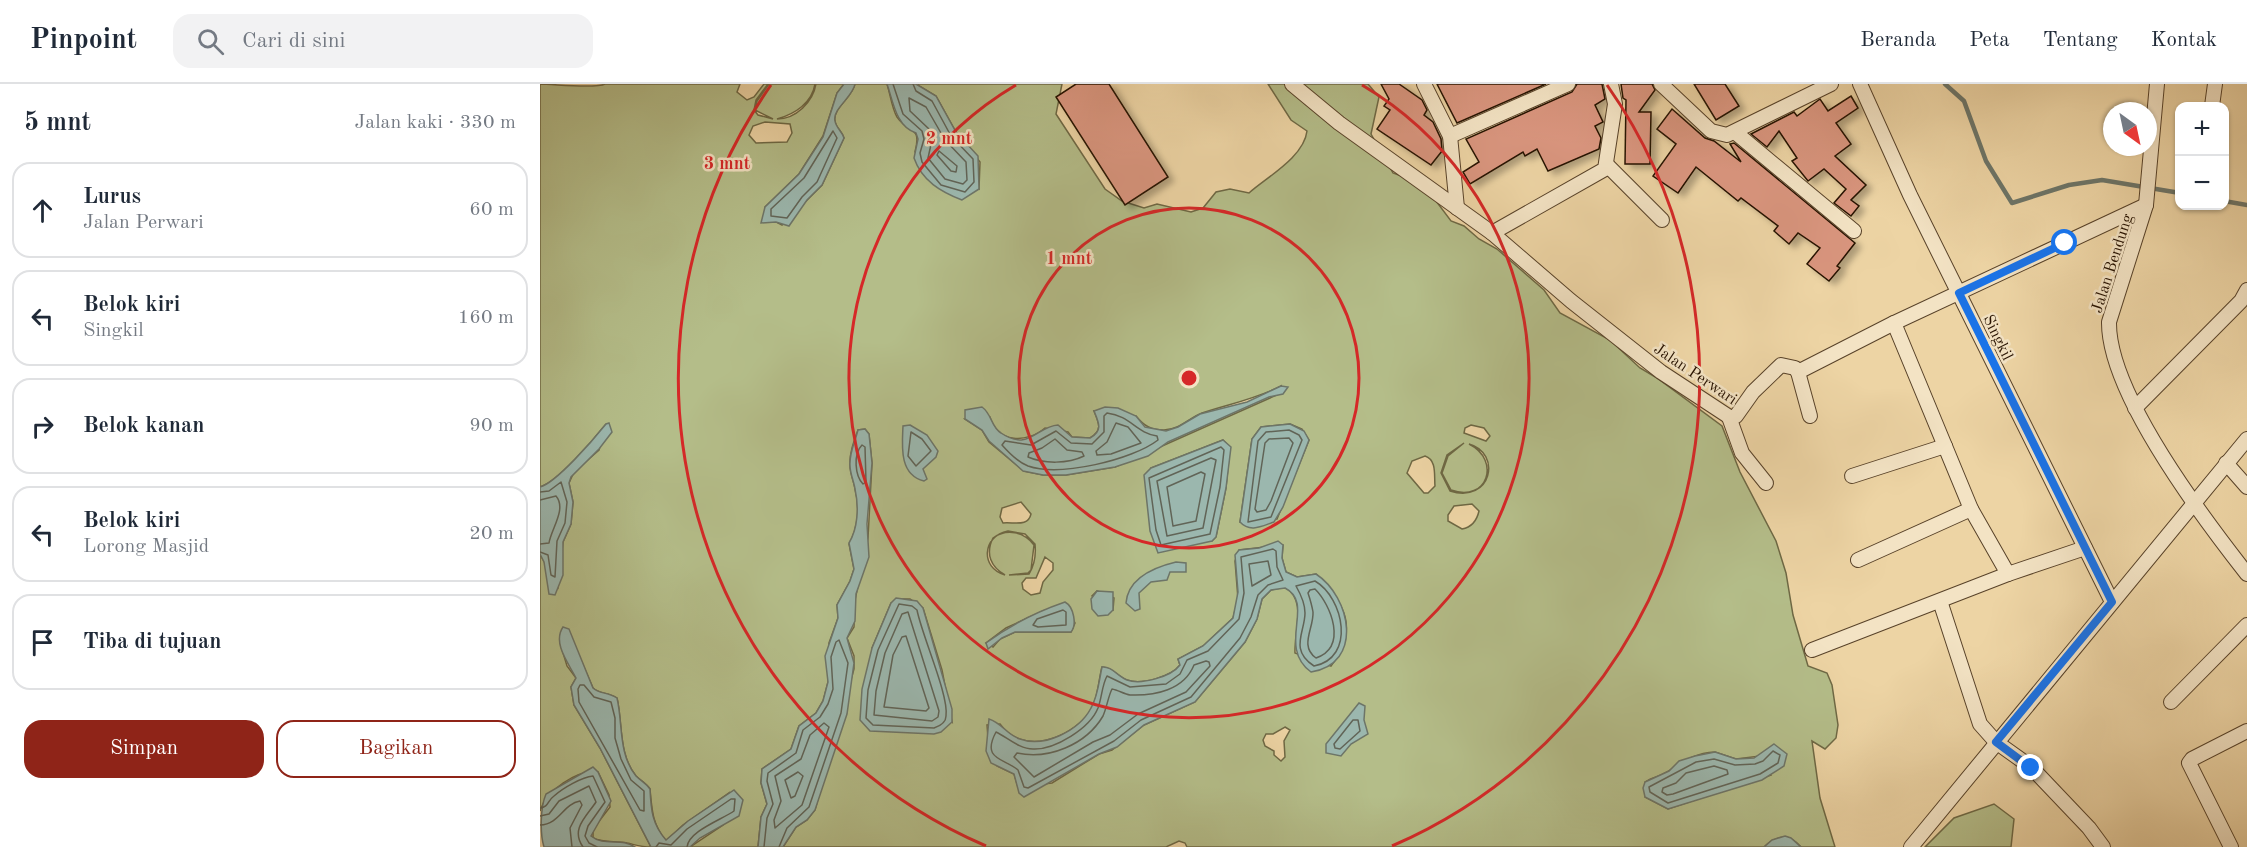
<!DOCTYPE html>
<html lang="id">
<head>
<meta charset="utf-8">
<style>
	body { margin:0; font-family:"Old Standard TT",serif; background:#f2f2f3; color:#1f2937 }
	.controls { position:absolute; right:18px; top:18px; display:grid; overflow:hidden; border-radius:12px; box-shadow:0 2px 4px #0004 }
	.controls button { width:54px; height:54px; display:grid; place-items:center; padding:0; border:0; border-bottom:2px solid #e0e1e3; background:#fff; color:#1f2937; font:30px sans-serif }
	.compass { position:absolute; left:1563px; top:18px; width:54px; height:54px; border-radius:50%; background:#fff; box-shadow:0 2px 4px #0004; rotate:147deg }
	.stop { position:absolute; width:18px; height:18px; margin:-14px; border:4px solid #1a73e8; border-radius:50%; background:#fff }
	.stop.end { background:#1a73e8; border-color:#fff; box-shadow:0 2px 6px #0008 }
	.list { margin:0; padding:0; list-style:none }
	h2 { display:flex; justify-content:space-between; align-items:center; height:78px; margin:0; padding:0 24px; font-size:26px }
	h2 small { font-size:20px; font-weight:400; color:#747a83 }
	.list li { display:grid; grid-template-columns:39px 1fr auto; gap:18px; align-items:center; box-sizing:border-box; height:96px; margin:0 12px 12px; padding:0 12px; border:2px solid #e0e1e3; border-radius:18px }
	.list b { display:block; font-size:22px; white-space:nowrap }
	.list p { margin:0; font-size:20px; white-space:nowrap; color:#747a83 }
	.list em { font-size:20px; font-style:normal; color:#747a83 }
	.actions { display:flex; gap:12px; padding:18px 24px }
	.actions a { flex:1; padding:14px 0; border:2px solid #8f2418; border-radius:18px; text-align:center; font-size:21px; color:#8f2418 }
	.actions .main { background:#8f2418; color:#fff }
	.icon { flex:none; width:33px; height:33px; fill:none; stroke:currentColor; stroke-width:2; stroke-linecap:round; stroke-linejoin:round }
	.map { position:relative; flex:none; width:1707px; height:763px; overflow:hidden }
	header { display:flex; align-items:center; gap:36px; box-sizing:border-box; height:84px; padding:0 30px; background:#fff; border-bottom:2px solid #e0e1e3 }
	header strong { font-size:28px }
	nav { display:flex; gap:33px; margin-inline-start:auto; font-size:21px }
	.search { width:420px; height:54px; background:#f2f2f3; display:flex; align-items:center; gap:15px; box-sizing:border-box; padding:0 21px; border-radius:18px; color:#747a83; font-size:22px }
	main { display:flex }
	aside { flex:1; background:#fff }
	.map>svg:first-child { display:block }
</style>
</head>
<body>
<header>
<strong>Pinpoint</strong>
<div class="search"><svg class="icon" aria-label="search" viewBox="0 0 24 24"><circle cx="10" cy="10" r="6"/><path d="M15 15l6 6"/></svg>Cari di sini</div>
<nav><a>Beranda</a><a>Peta</a><a>Tentang</a><a>Kontak</a></nav>
</header>
<main>
<aside>
<h2>5 mnt<small>Jalan kaki · 330 m</small></h2>
<ul class="list">
<li><svg class="icon" aria-label="ahead" viewBox="0 0 24 24"><path d="M12 20V5M6 11l6-6 6 6"/></svg><div><b>Lurus</b><p>Jalan Perwari</p></div><em>60 m</em></li>
<li><svg class="icon" aria-label="left" viewBox="0 0 24 24"><path d="M17 20v-9H6M10 6l-5 5 5 5"/></svg><div><b>Belok kiri</b><p>Singkil</p></div><em>160 m</em></li>
<li><svg class="icon" aria-label="right" viewBox="0 0 24 24"><path d="M7 20v-9h11M14 6l5 5-5 5"/></svg><div><b>Belok kanan</b></div><em>90 m</em></li>
<li><svg class="icon" aria-label="left" viewBox="0 0 24 24"><path d="M17 20v-9H6M10 6l-5 5 5 5"/></svg><div><b>Belok kiri</b><p>Lorong Masjid</p></div><em>20 m</em></li>
<li><svg class="icon" aria-label="arrive" viewBox="0 0 24 24"><path d="M6 21V4h12l-3 4 3 4H6"/></svg><div><b>Tiba di tujuan</b></div></li>
</ul>
<div class="actions"><a class="main">Simpan</a><a>Bagikan</a></div>
</aside>
<div class="map">
<svg width="1707" height="763" viewBox="0 0 1707 763">
	<defs>
		<filter id="shadow"><feDropShadow dx="6" dy="4" stdDeviation="3" flood-color="#0004"/></filter>
	</defs>
	<rect width="100%" height="100%" fill="#edd4a4"/>
	<filter id="stains"><feTurbulence type="fractalNoise" baseFrequency=".00333" numOctaves="4"/><feColorMatrix values="0 0 0 0 .2 0 0 0 0 .09 0 0 0 0 .02 0 0 0 .5 -.17"/></filter>
	<radialGradient id="worn" r=".72"><stop offset=".6" stop-color="#630" stop-opacity="0"/><stop offset="1" stop-color="#630" stop-opacity=".3"/></radialGradient>
	<g fill="#b4bd89" stroke="#6e6844" stroke-width="1.5" fill-rule="evenodd">
		<path d="M0,0C14,0 55,5 65,0H200L197,8L207,16L214,13L224,0H228L216,16L214,26L218,31L233,35L215,26L217,17L229,0H275C272,19 255,30 237,35C256,35 273,18 276,0H304L297,9L283,52L259,90L225,123L236,138L242,141L282,101L304,54C302,47 296,44 295,37C292,25 313,13 315,0H347C350,9 352,25 357,33C369,50 382,41 375,68L439,105L440,78L416,48L396,12L376,0H522L516,30L565,105L582,117L604,124L617,120L651,128L663,124L676,108L690,105L709,109C727,93 764,73 767,47L751,36L728,0H828L839,13L831,50L853,89L872,96L893,113L911,137L924,142L939,155L957,165L1004,206L1020,229L1070,256L1100,284L1117,294L1182,342L1200,388L1236,457L1246,489L1253,531L1268,582L1287,589L1292,601L1298,641L1296,654L1285,665L1272,657L1280,714L1295,763H1261C1249,749 1237,751 1224,763H647L645,759L639,757L626,763H243L256,743L267,736L275,726L314,585V572L307,554L314,543L315,516L328,454L332,379L329,350L325,345L318,346C314,357 309,370 310,382C310,389 314,398 315,405C320,423 318,444 309,460L314,485L310,497L297,521L298,534L289,559L288,598L283,617L276,629L259,642L251,665L222,685L221,699L227,720L221,733L218,763H150L183,741L189,709L143,741L126,757C112,740 112,726 110,705C106,699 101,697 96,692C78,670 83,639 77,614C68,608 59,610 53,604L36,565L21,562L27,582L36,594L31,603L34,621L60,664L111,763C101,763 96,761 87,759C76,756 65,760 53,754V745L70,723L69,711L58,688C37,685 6,707 0,727V470L18,503L23,458L31,440L33,418L29,399L34,388L59,366L66,340C54,355 17,399 0,403ZM225,38L250,40L252,49L247,58L216,59L209,51L213,42ZM741,302L739,310L575,383L526,391H503L484,387L449,358L442,346L425,335L450,333C457,360 488,359 505,344L528,348L532,353L550,354C563,346 559,339 554,327L596,332C604,342 611,346 624,346C639,346 649,334 662,329C689,320 716,315 741,302ZM750,340L762,345L769,356L737,435L700,438L712,355L721,343ZM931,341L944,344L950,352L946,357L924,349L925,344ZM683,356L690,363L686,404L676,453L672,457L611,384ZM924,359L908,372L902,389L911,406C948,419 961,376 929,360C962,369 952,420 910,407L901,389L907,371ZM885,372C897,376 894,391 895,402L888,409H884L867,389L872,377ZM481,418L491,430C488,443 475,438 463,439L460,433L462,424ZM932,420L939,427C937,436 933,443 922,445L908,437V431L914,422ZM468,447L485,450L495,460C496,470 494,482 489,490L469,491L488,489L491,486L494,461C484,448 467,444 453,454C445,470 451,483 465,491C440,484 442,452 468,447ZM743,461L742,474L746,488L757,493L776,490C806,520 819,546 791,582L755,569C754,547 767,516 745,503L731,506L722,515L717,535L705,558L655,618L604,641L572,666L559,670L512,699L478,703L474,690L457,682L448,654L447,641L460,640C483,672 529,655 549,629C558,616 558,598 562,583C572,583 578,593 587,596C601,601 631,593 640,581L638,575L663,562L693,534L698,515L695,477L699,466ZM505,473L513,479V486L503,498L500,509L491,511L483,505L482,499L486,494H496ZM557,507L574,514L573,526L552,512ZM363,515H370L383,524L402,586L412,638L332,564L351,519ZM505,526L532,533L535,539L531,548H475L460,555L453,563L446,559L466,544ZM745,643L750,646L744,657L745,673L741,677L734,671V667L725,662L723,656L726,650H733ZM1175,668L1196,675L1220,672L1231,691L1128,725L1105,713V698C1112,693 1119,693 1127,688C1143,678 1154,669 1175,668Z"/>
		<polygon points="1454,720 1474,735 1471,763 1385,763 1414,734"/>
	</g>
	<g fill="#9bb7ae" stroke="#6d7568" stroke-width="1.5">
		<path d="M304,0H315C313,13 292,25 295,37C296,44 302,47 304,54L282,101L267,116L249,142L236,138L221,139L225,123L259,90L283,53L297,9Z"/>
		<path d="M347,0H376L396,12L416,48L438,72L439,105L422,116C401,108 382,97 374,74L378,55L376,49C356,43 353,17 347,0Z"/>
		<path d="M741,302L748,303L743,310L729,313L628,358L608,372L575,383L526,391H503L483,387L449,357L442,346L425,335V326L442,323C452,330 451,343 461,349C489,368 497,342 518,341L532,353L550,354C563,347 559,339 554,327L565,323L578,324L596,332L605,343L626,347L638,343L660,330L707,318Z"/>
		<path d="M69,339L72,348L59,365L31,393L29,399L33,418L31,440L23,458V491L15,511L9,510L4,478L0,470V403C16,399 54,355 66,340Z"/>
		<path d="M750,340L764,347L769,356L743,423L734,438C722,442 710,449 700,438L712,355L721,343Z"/>
		<path d="M370,341L387,351L398,367L396,373L383,385L387,395L384,397C359,391 362,362 363,342Z"/>
		<path d="M325,345L329,350L332,379L327,440L329,473L316,510L315,537L307,554L314,579L307,630L275,726L267,736L256,743L243,763H218L221,733L227,720L221,699L222,685L251,665L259,642L276,629L283,617L288,598L285,572L298,534L297,521L310,497L314,485L309,459C318,444 319,423 315,405C314,398 310,389 310,382C309,369 315,358 318,346Z"/>
		<polygon points="683,356 691,363 686,404 676,453 672,457 618,469 610,447 604,391 611,384"/>
		<path d="M738,457L743,461L742,474L746,488L757,493L776,490C811,513 824,580 771,588C736,562 776,520 745,504L731,506L722,515L717,535L705,558L655,618L604,641L577,663L559,670L484,713L479,709L474,690L451,679L446,667L449,635C462,639 467,651 480,655C504,664 539,647 551,624C558,612 559,597 562,583C572,582 577,592 587,596C601,601 631,593 640,581L638,575L663,562L693,534L698,508L695,471L699,466L719,464Z"/>
		<path d="M636,478L646,479V488H630L627,496L611,498L599,509L600,525L595,527L586,519C588,494 615,483 636,478Z"/>
		<polygon points="557,507 573,508 573,526 568,531 558,532 552,525 551,515"/>
		<polygon points="356,514 377,517 383,524 412,625 412,638 401,648 394,650 330,647 320,636 322,605 332,564 351,519"/>
		<path d="M525,518C534,523 537,541 531,548H475L462,554L448,565L446,559C470,541 496,528 525,518Z"/>
		<path d="M23,543L29,545L53,604C59,610 68,608 77,614C83,639 78,670 96,692C101,697 106,699 110,705C111,726 112,740 126,756L148,737L194,706L203,716L199,732L160,754L150,763H111L60,664L34,621L31,603L36,594C29,580 12,559 23,543Z"/>
		<polygon points="819,619 825,622 824,636 828,650 811,660 801,672 786,669 786,660"/>
		<polygon points="1234,660 1247,670 1244,682 1222,696 1128,725 1105,713 1103,704 1105,698 1129,687 1139,677 1155,672 1175,668 1196,675 1214,674"/>
		<path d="M53,683L58,688L71,717L51,752C64,763 82,753 95,763H4C0,750 0,724 6,710Z"/>
		<polygon points="1245,752 1251,754 1261,763 1224,763 1232,756"/>
	</g>
	<g fill="none" stroke-linecap="round" stroke-linejoin="round">
		<g stroke="#616457" stroke-width="1.5">
			<polyline points="353,0 363,30 382,47 384,55 380,69 382,78 401,101 425,108 434,98 433,75 411,52 392,17 376,7 373,0"/>
			<polygon points="369,14 386,23 405,56 426,78 427,96 423,100 405,95 388,74 392,56 389,45 370,27"/>
			<polygon points="293,47 297,54 277,98 262,113 247,134 231,132 231,125 264,94"/>
			<polygon points="399,67 417,82 416,88 411,87 397,71"/>
			<path d="M567,329C591,332 596,349 617,352L618,356C592,376 520,393 488,382C478,378 469,369 462,361L465,357L491,361L516,347L531,359L552,360L564,348V332Z"/>
			<polygon points="576,339 588,343 601,359 571,370 557,371 556,367 567,358"/>
			<polygon points="749,346 759,351 762,356 731,433 708,438 718,357 726,348"/>
			<polygon points="371,348 382,355 391,367 376,382 368,372"/>
			<polygon points="749,354 753,359 731,417 726,426 717,428 715,425 725,359 729,355"/>
			<path d="M515,355L527,366L542,368L544,372C528,380 504,380 488,373L489,369L502,364Z"/>
			<path d="M322,361L325,363L326,398L323,400C315,392 313,370 322,361Z"/>
			<polygon points="681,363 684,366 680,403 670,450 621,461 616,446 609,394"/>
			<polygon points="671,374 676,376 663,444 627,452 617,397"/>
			<polygon points="661,388 665,390 656,437 633,442 627,403"/>
			<polyline points="0,408 9,407 21,398 27,418 25,439 17,457 15,493 11,491 8,471 0,468"/>
			<path d="M0,416L16,412C27,425 11,445 9,459L0,460"/>
			<path d="M733,465L736,467L737,483L743,496L728,501L718,511L711,533L700,554L651,613L601,636L574,657L488,704L484,703L478,686C464,674 441,676 456,648C467,653 479,665 493,665C515,666 550,644 558,624C562,613 562,601 567,592L590,603L626,600L640,590L647,576L668,567L699,535L704,509L701,473Z"/>
			<polygon points="728,477 731,491 712,502 709,480"/>
			<path d="M775,497C804,514 816,574 774,582C749,566 765,548 765,529C765,520 760,509 756,502Z"/>
			<path d="M770,506L775,505C791,521 808,563 776,574C759,562 774,544 773,528C772,522 770,515 768,509Z"/>
			<path d="M359,520L372,522L377,526C382,552 409,611 406,632C406,639 400,642 394,644L333,641L326,634L328,606L338,566Z"/>
			<polygon points="523,526 526,528 526,541 498,543 493,541 497,535"/>
			<polygon points="368,528 399,627 398,633 392,637 334,631 336,607 345,569 362,530"/>
			<polygon points="366,552 389,624 386,627 344,623 353,571 362,553"/>
			<path d="M666,577L669,578L670,582L646,608L598,630L570,651L553,658L494,693L474,673L477,669C508,676 546,661 563,632C567,623 568,613 572,605C578,606 584,610 590,611C615,612 644,606 654,581Z"/>
			<polygon points="40,601 44,601 54,613 71,618 75,634 75,654 81,675 91,696 104,707 104,727 100,726 39,618 38,605"/>
			<polygon points="813,636 818,636 820,647 800,665 795,664 794,660"/>
			<polygon points="284,639 289,643 262,721 235,744 234,736 241,717 235,692 261,675 270,651"/>
			<polygon points="1233,667 1240,671 1238,679 1220,690 1128,719 1110,708 1109,703 1156,678 1174,675 1195,681 1215,680 1223,677"/>
			<polygon points="1174,682 1187,686 1188,690 1133,710 1127,711 1122,708 1123,704 1136,699 1146,689"/>
			<polygon points="258,688 263,692 255,712 251,714 245,696"/>
			<path d="M0,724C9,723 7,717 14,712C23,704 42,693 53,692L65,718L48,742L45,752L49,759L57,763"/>
			<path d="M0,732L9,730L19,717L49,702L56,718C47,732 30,745 43,763"/>
			<path d="M0,741C20,740 23,720 40,717L42,721L30,744L32,763"/>
			<path d="M116,763L119,759L131,761L147,745L191,715H195L194,727C181,736 149,747 147,763"/>
			<polyline points="224,763 227,734 233,720 227,697 228,689 256,669 263,646 280,633 288,620 293,605 291,573 296,558 299,556 308,579 301,629 269,723 247,744 239,763"/>
		</g>
		<g stroke="#6d7568" stroke-width="4.5">
			<polyline points="1405,0 1424,17 1446,77 1472,119 1529,101 1562,96 1640,109"/>
			<polyline points="1684,117 1707,121"/>
		</g>
	</g>
	<g fill="#d9957e" stroke="#271200" stroke-width="1.5" filter="url(#shadow)">
		<polygon points="536,0 569,0 628,93 585,121 516,13"/>
		<polygon points="841,0 859,0 882,16 887,26 884,31 893,38 901,55 902,67 891,81 837,45 850,26 844,22 849,15"/>
		<polygon points="897,0 1006,0 917,39"/>
		<polygon points="1037,0 1062,0 1065,15 1055,21 1063,38 1055,42 1061,54 1059,65 1008,87 997,65 985,72 983,68 930,100 923,88 939,78 926,55 1032,8"/>
		<polygon points="1081,0 1112,0 1115,6 1099,28 1111,28 1110,80 1085,80 1086,16 1083,14"/>
		<polygon points="1154,0 1185,0 1199,22 1176,36"/>
		<polygon points="1311,12 1318,24 1296,39 1311,60 1295,72 1326,101 1311,116 1319,122 1311,132 1294,119 1306,105 1284,85 1268,97 1252,77 1257,74 1239,47 1227,63 1211,50 1254,28 1257,32 1280,15 1288,27"/>
		<polygon points="1132,25 1165,54 1174,57 1201,78 1190,60 1194,59 1315,159 1297,182 1300,184 1289,197 1267,180 1280,164 1258,149 1249,160 1234,147 1238,142 1201,114 1198,117 1156,83 1138,109 1113,92 1136,60 1117,45"/>
	</g>
	<g fill="none" stroke-linecap="round" stroke-linejoin="round">
		<g stroke="#584229" stroke-width="16">
			<g id="minor">
				<polyline points="752,0 799,39 952,149 1031,217 1121,288 1191,334 1196,332 1213,308 1241,281 1255,284 1258,288 1354,239 1606,121"/>
				<polyline points="884,0 910,52 917,124"/>
				<polyline points="1121,0 1171,47 1187,51 1291,0"/>
				<polyline points="1320,0 1370,111 1572,518"/>
				<path d="M1617,0L1606,121L1569,238C1568,309 1663,434 1707,490"/>
				<polyline points="1672,22 1675,0"/>
				<polyline points="1196,49 1314,147"/>
				<polyline points="910,52 1028,0"/>
				<polyline points="1067,81 1122,136"/>
				<polyline points="952,149 1065,85 1075,20 1071,0"/>
				<polyline points="1258,288 1270,332"/>
				<polyline points="1595,324 1701,217 1707,206"/>
				<polyline points="1189,333 1202,369 1226,399"/>
				<polyline points="1686,379 1707,403"/>
				<polyline points="1312,392 1405,362"/>
				<polyline points="1318,476 1431,425"/>
				<polyline points="1468,490 1545,464"/>
				<polyline points="1400,517 1440,640 1456,658 1491,683 1549,744 1563,763"/>
				<polyline points="1272,566 1468,490 1431,425 1354,239"/>
				<polyline points="1631,618 1707,541"/>
				<polyline points="1371,763 1707,355"/>
				<polyline points="1691,763 1649,679 1652,675 1707,647"/>
			</g>
		</g>
		<use href="#minor" stroke="#f3e3c4" stroke-width="14"/>
	</g>
	<g fill="none" stroke-linecap="round" stroke-linejoin="round">
		<polyline stroke="#1a73e8" stroke-width="8" points="1491,684 1456,658 1572,518 1419,209 1525,159"/>
	</g>
	<g fill="none" stroke="#d62828" stroke-width="3">
		<circle cx="649" cy="294" r="170"/>
		<path d="M822 1A340 340 0 1 1 476 1"/>
		<path d="M446 762A510 510 0 0 1 231 1M1067 1A510 510 0 0 1 852 762"/>
	</g>
	<g text-anchor="middle" stroke-width="5" stroke-linejoin="round" paint-order="stroke">
		<g font-size="16" fill="#271200" stroke="#f3e3c4">
			<text transform="translate(1571 179) rotate(-72)" y="6">Jalan Bendung</text>
			<text transform="translate(1459 253) rotate(64)" y="6">Singkil</text>
			<text transform="translate(1156 289) rotate(34)" y="6">Jalan Perwari</text>
		</g>
	</g>
	<circle cx="649" cy="294" r="9" fill="#d62828" stroke="#f3e3c4" stroke-width="3"/>
	<g font-size="18" text-anchor="middle" font-weight="bold" fill="#d62828" stroke="#f3e3c4" stroke-width="5" stroke-linejoin="round" paint-order="stroke">
		<text x="409" y="60">2 mnt</text>
		<text x="187" y="85">3 mnt</text>
		<text x="529" y="180">1 mnt</text>
	</g>
	<rect width="100%" height="100%" filter="url(#stains)"/>
	<rect width="100%" height="100%" fill="url(#worn)"/>
</svg>
<div class="controls">
<button>+</button>
<button>−</button>
</div>
<svg class="compass" viewBox="-18 -18 36 36"><path d="M0-13l5 13h-10z" fill="#e53935"/><path d="M0 13l5-13h-10z" fill="#747a83"/></svg>
<div class="stop" style="left:1525px;top:159px"></div>
<div class="stop end" style="left:1491px;top:684px"></div>
</div>
</main>
</body>
</html>
